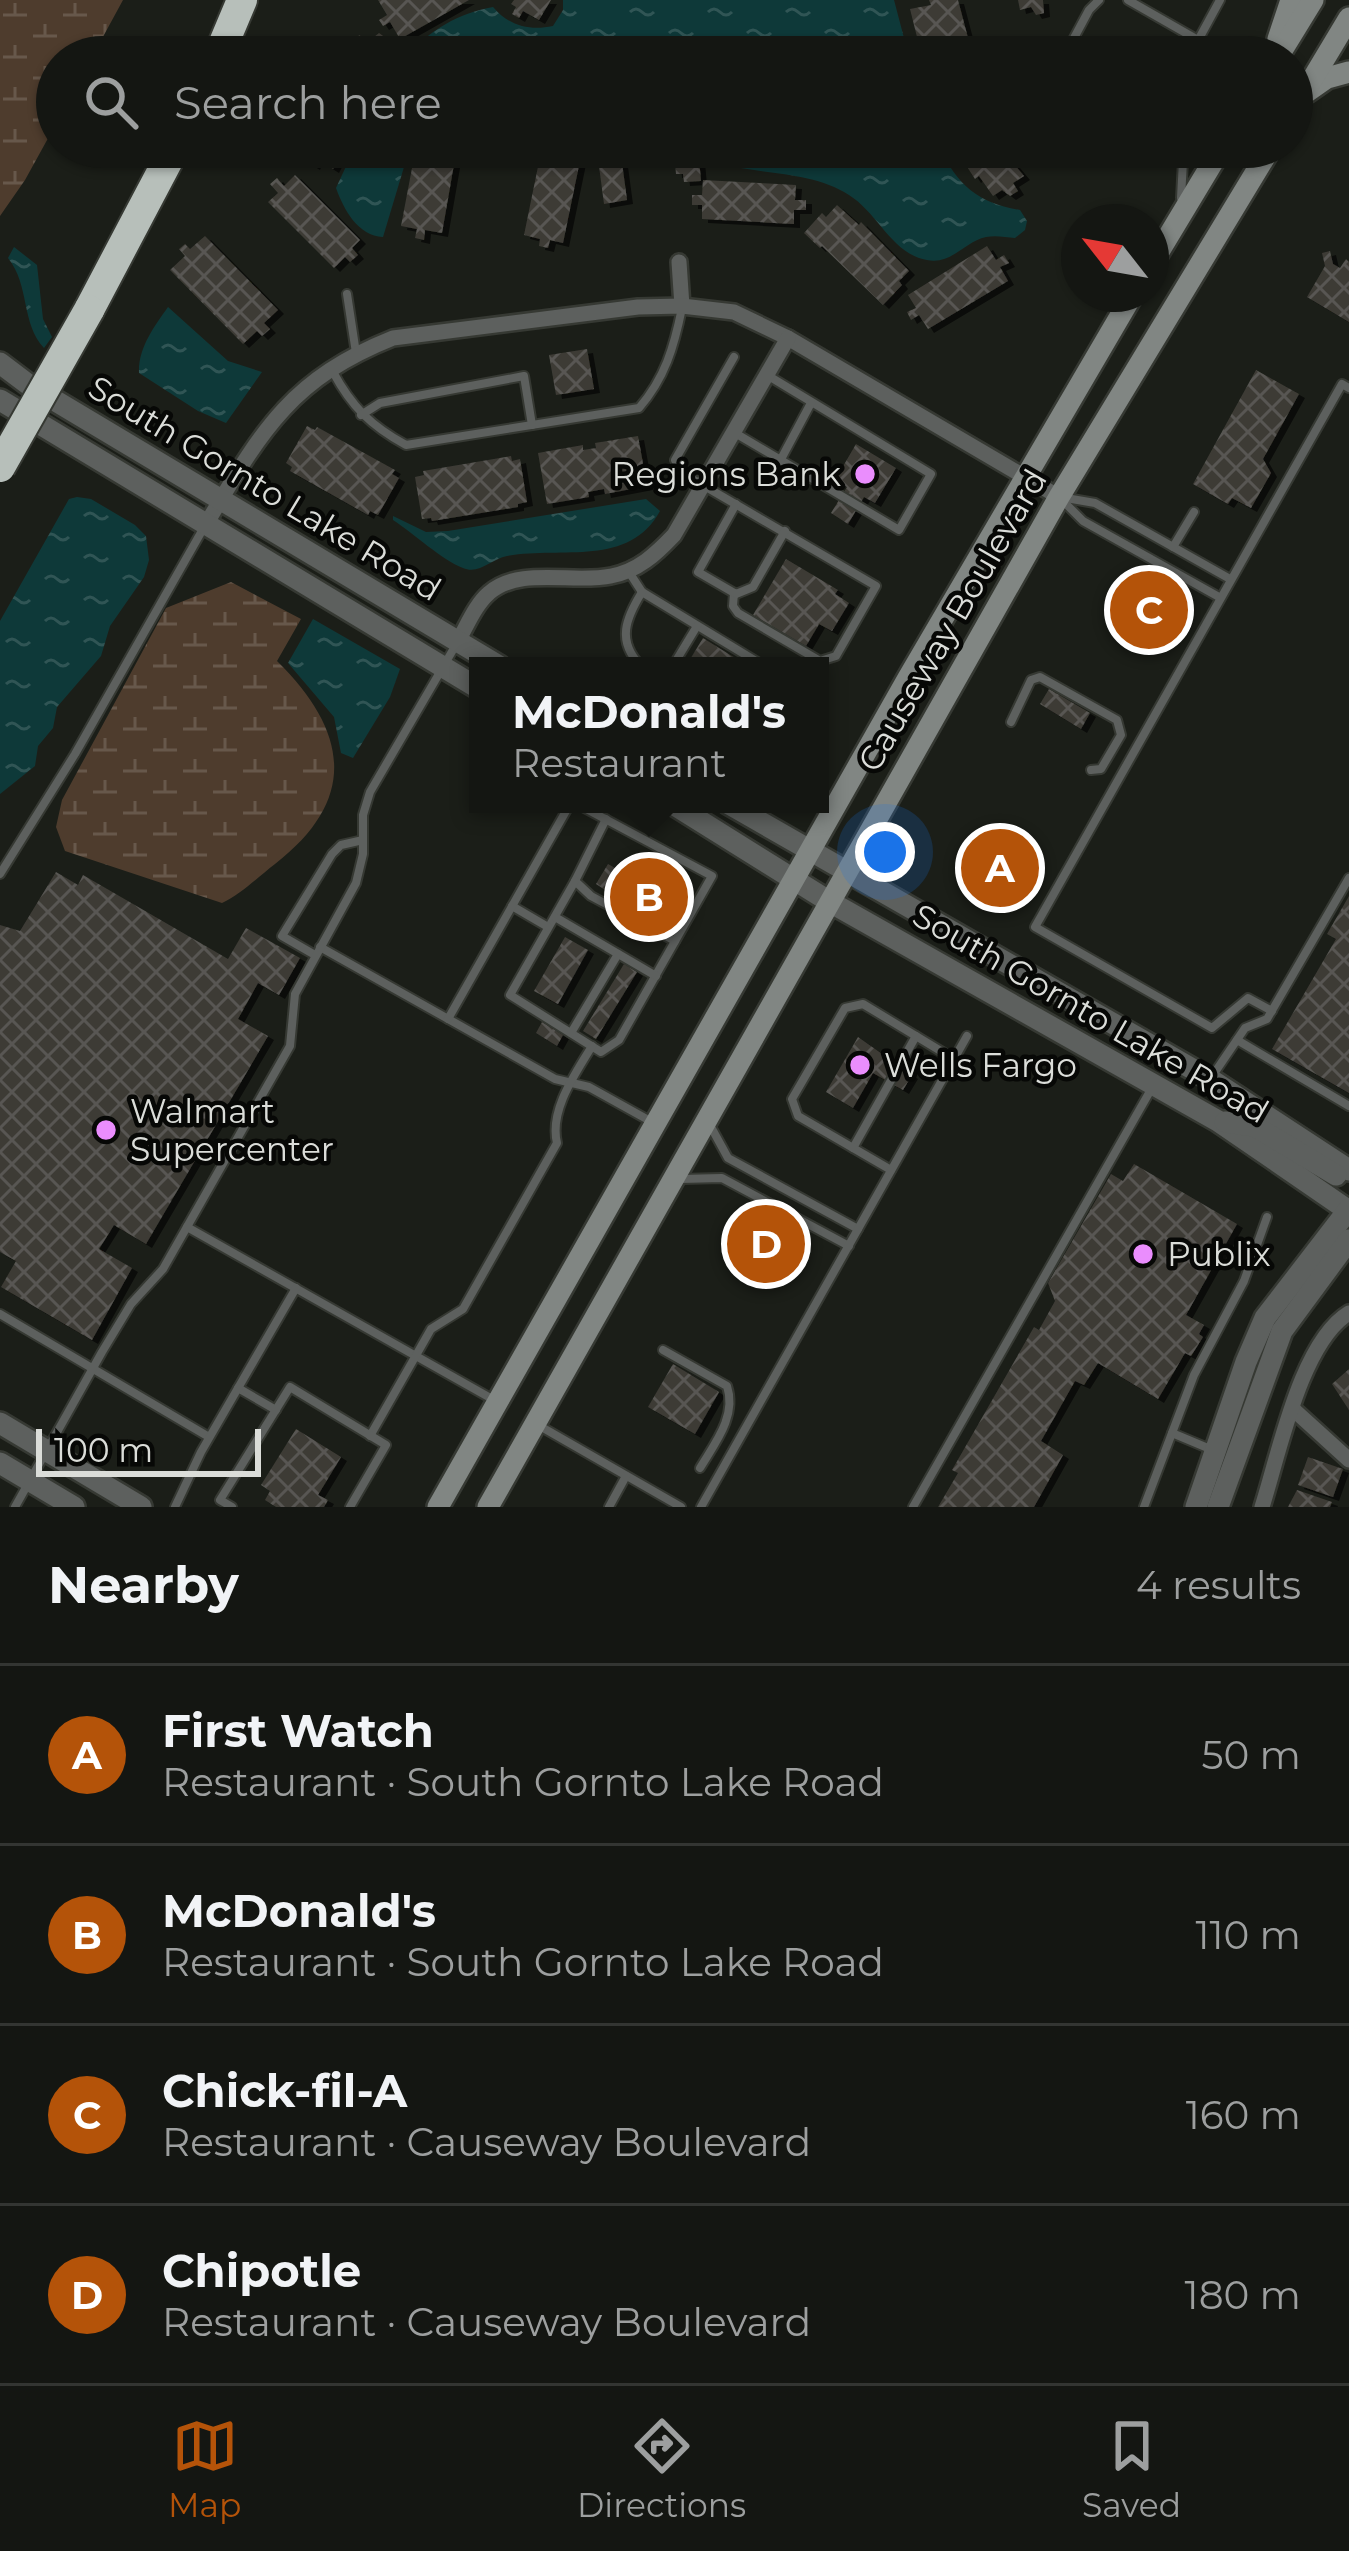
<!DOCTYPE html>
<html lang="en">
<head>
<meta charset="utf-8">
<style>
	body { margin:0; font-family:Montserrat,sans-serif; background:#1d1f1b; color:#f1f3f6 }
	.compass { position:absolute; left:1061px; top:204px; width:108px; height:108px; border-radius:50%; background:#141612; box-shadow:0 3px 9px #0004; rotate:301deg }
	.scale { position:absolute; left:36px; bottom:30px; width:225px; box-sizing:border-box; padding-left:12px; border:6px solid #dbddd9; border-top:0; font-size:33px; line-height:42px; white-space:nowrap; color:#dbddd9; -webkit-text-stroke:9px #070806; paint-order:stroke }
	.you { position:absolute; left:885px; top:852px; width:42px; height:42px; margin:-30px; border:9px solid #fff; border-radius:50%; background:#1a73e8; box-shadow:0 0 0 18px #1a73e833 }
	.badge { display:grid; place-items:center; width:78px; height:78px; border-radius:50%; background:#b45309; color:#fff; font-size:39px; font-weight:700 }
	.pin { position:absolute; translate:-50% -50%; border:6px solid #fff; box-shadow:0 3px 12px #0006 }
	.popup { position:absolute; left:469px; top:657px; width:360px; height:156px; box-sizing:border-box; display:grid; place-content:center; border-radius:0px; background:#141612; filter:drop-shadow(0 3px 9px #0005); font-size:39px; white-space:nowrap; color:#9d9f9f }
	.popup b { font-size:45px; color:#f1f3f6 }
	.popup::after { content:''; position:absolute; left:50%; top:100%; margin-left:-24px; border:24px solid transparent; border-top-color:#141612 }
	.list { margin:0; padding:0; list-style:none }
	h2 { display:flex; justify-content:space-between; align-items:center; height:156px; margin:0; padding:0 48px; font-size:51px }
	h2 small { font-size:39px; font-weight:400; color:#9d9f9f }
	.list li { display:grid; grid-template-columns:78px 1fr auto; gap:36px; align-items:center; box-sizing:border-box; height:180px; padding:0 48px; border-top:3px solid #333532 }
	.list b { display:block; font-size:45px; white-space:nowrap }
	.list p { margin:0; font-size:39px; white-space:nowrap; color:#9d9f9f }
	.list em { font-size:39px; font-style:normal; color:#9d9f9f }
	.icon { flex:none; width:66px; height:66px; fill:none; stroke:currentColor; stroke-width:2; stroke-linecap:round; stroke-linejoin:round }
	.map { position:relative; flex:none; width:1349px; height:1507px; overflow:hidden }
	.search { position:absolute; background:#141612; box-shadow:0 3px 9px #0004; left:36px; right:36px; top:36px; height:132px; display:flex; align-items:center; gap:30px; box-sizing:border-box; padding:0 42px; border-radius:66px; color:#9d9f9f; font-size:45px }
	.sheet { height:876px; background:#141612 }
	nav { display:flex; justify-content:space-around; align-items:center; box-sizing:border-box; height:168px; border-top:3px solid #333532; background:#141612; font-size:33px; color:#9d9f9f }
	nav a { display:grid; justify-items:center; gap:6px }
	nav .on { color:#b45309 }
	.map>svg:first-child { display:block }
</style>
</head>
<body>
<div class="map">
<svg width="1349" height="1507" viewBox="0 0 1349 1507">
	<defs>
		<pattern id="wetland-marsh" width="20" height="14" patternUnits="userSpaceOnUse" patternTransform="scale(3)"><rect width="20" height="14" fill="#4e3c2d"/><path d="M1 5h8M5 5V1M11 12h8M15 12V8" fill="none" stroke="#67584b"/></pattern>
		<pattern id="water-ripples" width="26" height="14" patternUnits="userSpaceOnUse" patternTransform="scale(3)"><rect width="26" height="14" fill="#0e3939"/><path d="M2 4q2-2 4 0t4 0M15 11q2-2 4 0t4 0" fill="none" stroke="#305555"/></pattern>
		<pattern id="building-cross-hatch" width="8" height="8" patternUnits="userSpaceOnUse" patternTransform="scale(3)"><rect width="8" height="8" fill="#3d3b35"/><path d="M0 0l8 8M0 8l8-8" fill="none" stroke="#585752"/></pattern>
		<filter id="shadow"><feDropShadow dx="6" dy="4" stdDeviation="0" flood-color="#0009"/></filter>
	</defs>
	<rect width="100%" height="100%" fill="#1b1e18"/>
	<g fill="url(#wetland-marsh)">
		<polygon points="0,0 123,0 92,57 57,57 57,122 25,180 0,216"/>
		<path d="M231,582L301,619L277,661C348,731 359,799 275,864C258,877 241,894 222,903L65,851L56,827L62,800L166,608Z"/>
	</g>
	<g fill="url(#water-ripples)">
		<path d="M563,0H894L909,57H407C428,30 460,13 493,7C509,26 530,31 553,26L563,10Z"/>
		<path d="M355,147H410L383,237C358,236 344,210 336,188Z"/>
		<path d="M707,147H940C957,186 979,203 1020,210L1027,221L1025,230L1015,238C1006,237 995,235 986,237C965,241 952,265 927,260C892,254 878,213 849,195C810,169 756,176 713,161Z"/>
		<path d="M14,247L37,265L43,319L52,337L44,348C21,324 30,285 8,258Z"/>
		<path d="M168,307L228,361L262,372L226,423L198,411L139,373C138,348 154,327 168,307Z"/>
		<polygon points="77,497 91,499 135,525 146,536 149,560 144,577 110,626 101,656 57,707 53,728 38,746 35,766 0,794 0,621 69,499"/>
		<path d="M646,499L660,511C629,568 561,546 507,556C491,559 479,575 463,568C442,560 413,533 393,520V516L426,532L448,531Z"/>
		<polygon points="313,619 400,669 390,697 353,758 341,753 334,717 288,663"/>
	</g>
	<g fill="url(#building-cross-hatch)" filter="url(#shadow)">
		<polygon points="378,0 469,0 400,39 390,22 383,26 379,20 387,15"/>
		<polygon points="514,0 551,0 539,20 523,11 519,18 512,14 516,7 511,4"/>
		<polygon points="929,0 958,0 973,57 922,57 910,9 931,5"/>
		<polygon points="1018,0 1043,0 1044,13 1036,15 1031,7 1020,10"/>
		<polygon points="379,33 386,38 383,44 400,54 398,57 351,57 359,35 369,41"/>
		<polygon points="306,147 338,147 343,150 333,169 317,159 314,166 306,161 310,155 304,152"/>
		<polygon points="416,147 457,147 442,233 425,230 424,240 415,238 417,229 401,226"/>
		<polygon points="542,147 582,151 563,243 550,240 548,248 539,246 540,239 524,235"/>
		<polygon points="681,147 698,147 701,181 684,182 683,174 676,174 675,163 682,162"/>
		<polygon points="954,147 1007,147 1012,154 1009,158 1024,176 1013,183 1018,191 1010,196 1002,190 993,196 979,176 975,179"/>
		<polygon points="620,148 627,200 604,204 597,151"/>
		<polygon points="295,175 360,240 352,248 358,255 350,262 345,257 334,268 268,202 278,193 270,184 277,178 284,186"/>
		<polygon points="703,180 796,185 795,200 806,200 806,210 794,210 794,224 702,219 702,205 692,205 692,195 702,195"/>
		<polygon points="837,205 859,225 861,222 909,271 899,281 902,285 883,305 822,246 820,248 804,233 822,213 826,217"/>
		<polygon points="205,236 278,310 264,323 270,329 262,336 257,331 243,344 170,270 185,256 179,249 185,244 190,249"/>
		<polygon points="987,246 996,260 1004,255 1009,263 1000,267 1008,281 928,329 919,315 911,320 907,312 916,308 908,295"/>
		<polygon points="1330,251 1333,264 1340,268 1346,259 1349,262 1349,322 1307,297 1325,266 1322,253"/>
		<polygon points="587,349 594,389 556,395 549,355"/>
		<polygon points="1256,370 1299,394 1263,459 1271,473 1251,508 1232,498 1228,504 1193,484"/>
		<polygon points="307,426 315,430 317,427 395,470 392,474 399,478 378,515 370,511 368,515 290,471 292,467 286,463"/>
		<polygon points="638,436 647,486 605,494 604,489 588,492 589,497 547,504 538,453 583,445 583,450 596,448 595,443"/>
		<polygon points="856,444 896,468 875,503 864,497 848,524 831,513 847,487 835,480"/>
		<polygon points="511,456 512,461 520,459 527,502 518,504 518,507 432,521 431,518 422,519 415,477 424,475 423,471"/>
		<polygon points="786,559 838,590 835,594 849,603 832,631 819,624 806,646 753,615"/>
		<polygon points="1122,583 1144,591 1147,587 1178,609 1176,613 1185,624 1181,630 1177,628 1170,640 1122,617 1124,612 1111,601 1114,596 1109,592 1113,585 1119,587"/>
		<polygon points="703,638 748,666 686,666"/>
		<polygon points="1049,689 1090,713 1081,729 1040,704"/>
		<polygon points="990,840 1028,863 1010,895 971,873"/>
		<polygon points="608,864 636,880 640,874 690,899 673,929 645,912 643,915 596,884"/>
		<polygon points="56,872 78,885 83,875 228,959 246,928 300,958 279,995 258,983 238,1019 268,1036 146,1244 114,1225 99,1249 132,1268 92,1340 1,1287 16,1261 0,1252 0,925 20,931"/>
		<polygon points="1349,896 1349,1093 1272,1049 1336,939 1327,934"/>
		<polygon points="565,937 588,950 558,1004 534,991"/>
		<polygon points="624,964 637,972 596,1039 583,1031"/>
		<polygon points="542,1022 563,1035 557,1046 536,1033"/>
		<polygon points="858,1037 912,1075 903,1090 873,1073 853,1108 826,1092"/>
		<polygon points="1134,1164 1237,1224 1186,1315 1204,1325 1199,1334 1203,1337 1191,1356 1185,1353 1158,1399 1098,1363 1084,1385 1075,1381 1041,1441 1063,1455 1034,1507 938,1507 958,1473 952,1470 1034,1327 1039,1330 1055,1301 1048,1283 1111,1174 1123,1181"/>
		<polygon points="753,1219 794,1242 778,1269 737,1246"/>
		<polygon points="673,1364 719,1392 695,1434 648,1407"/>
		<polygon points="1349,1369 1349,1410 1332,1384"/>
		<polygon points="296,1429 341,1457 318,1495 328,1500 324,1507 276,1507 265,1500 270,1491 261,1485"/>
		<polygon points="1308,1457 1343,1469 1333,1497 1298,1485"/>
		<polygon points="1297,1490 1332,1502 1330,1507 1288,1507"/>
	</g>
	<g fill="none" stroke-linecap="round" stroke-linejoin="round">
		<g stroke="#363933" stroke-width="12">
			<g id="service">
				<polyline points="1128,0 1198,40"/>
				<polyline points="1068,57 1067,51 1089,10 1099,0"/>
				<polyline points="1189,57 1220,0"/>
				<polyline points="1178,147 1183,161 1181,198"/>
				<polyline points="347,294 356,353"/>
				<polyline points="734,357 675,460 682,473 876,586 836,656 820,661 738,613 733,606 734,593"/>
				<path d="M333,372C352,407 371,426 406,445L639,408C665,378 674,347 682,308"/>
				<polyline points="361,415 380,403 524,376 532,425"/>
				<polyline points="735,433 899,530 931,474 767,375"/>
				<polyline points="780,461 811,403"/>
				<polyline points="1060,498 1083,521 1219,597"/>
				<polyline points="1066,498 1095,503 1230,579"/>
				<polyline points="736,504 698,572 736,594 753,587 785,531"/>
				<polyline points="1173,547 1194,512"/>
				<polyline points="629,572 642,592 764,666"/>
				<polyline points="674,664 697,626"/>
				<path d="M641,666C616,641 626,618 642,592"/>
				<polyline points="1011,722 1031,680 1040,677 1117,720 1121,735 1101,769 1091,770"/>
				<polyline points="606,819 575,881 591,896 675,941"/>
				<polyline points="0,874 75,754 203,529"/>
				<polyline points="575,881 510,995 601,1052 619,1040 712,876 577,804"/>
				<polyline points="512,906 548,927"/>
				<polyline points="555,917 656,976"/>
				<polyline points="320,947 555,1079 589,1087 652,1122"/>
				<polyline points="315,955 282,936 332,854 341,845 363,840"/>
				<polyline points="1272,1011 1248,998 1212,1028 1035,927 1342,384 1349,388"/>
				<polyline points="448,1019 570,804"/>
				<polyline points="571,1033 618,954"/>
				<polyline points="1237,1040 1349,1106"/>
				<polyline points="1211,1078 1245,1028 1267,1019 1349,878"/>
				<polyline points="711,1127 728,1158 858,1229"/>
				<polyline points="853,1148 916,1036"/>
				<polyline points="891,1170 798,1116 792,1099 845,1008 863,1004 954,1059"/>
				<polyline points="680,1179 722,1178 849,1246"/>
				<polyline points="187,1227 494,1400"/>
				<polyline points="0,1314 209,1437"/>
				<path d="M663,1350L727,1386C737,1416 715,1443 700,1468"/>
				<polyline points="238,1388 276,1410"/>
				<polyline points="538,1425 681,1507"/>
				<polyline points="1172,1433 1215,1451"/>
				<path d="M370,1436L431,1329L463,1309L557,1143C549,1110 576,1073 592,1046"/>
				<polyline points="15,1507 102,1352 131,1304 163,1269 290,1046 295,994 356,883 363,854 363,815 370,792 457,643"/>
				<polyline points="175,1507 201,1452 296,1288"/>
				<polyline points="232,1507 220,1500 290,1387 386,1445 350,1507"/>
				<polyline points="609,1507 626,1476"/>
				<polyline points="701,1507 967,1036"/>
				<polyline points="913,1507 1153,1086"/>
				<polyline points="1144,1507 1194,1375 1244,1281 1267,1217"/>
			</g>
		</g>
		<g stroke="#363933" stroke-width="20">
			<g id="minor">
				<polyline points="679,262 682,306"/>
				<path d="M205,526C260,434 288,380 393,338L638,307L682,306L734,312L788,338L1059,497"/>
				<path d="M458,641C467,626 475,605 489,593C519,566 574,584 611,576C638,571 656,554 674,535L788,338"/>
				<polyline points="1294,1410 1349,1460"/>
				<path d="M1262,1507C1279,1454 1301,1342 1349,1313"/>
			</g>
		</g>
		<g stroke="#363933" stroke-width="26">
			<g id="tertiary">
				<polyline points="0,363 29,385 499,666"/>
				<polyline points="0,400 478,688"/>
				<polyline points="673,804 830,902 1218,1121 1349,1211"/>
				<polyline points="729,804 1210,1079 1349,1170"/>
				<polyline points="1225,1122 1254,1126 1336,1175"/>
				<polyline points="0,1423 141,1507"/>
				<polyline points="0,1463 74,1507"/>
				<polyline points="1196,1507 1246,1362 1265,1318 1349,1209"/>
				<polyline points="1218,1507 1282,1331 1349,1240"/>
			</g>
		</g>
		<g stroke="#363933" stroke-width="26">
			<g id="secondary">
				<polyline points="1278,39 1291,0"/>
				<polyline points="1278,57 1313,0"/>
				<polyline points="1307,92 1327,78 1349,72"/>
				<polyline points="1292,113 1349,18"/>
				<polyline points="1151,265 1222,147"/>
				<polyline points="438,1507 908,678 1133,294"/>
				<polyline points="488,1507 1059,497 1271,147"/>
			</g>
		</g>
		<g stroke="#363933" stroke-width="34">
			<g id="motorway">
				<polyline points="218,57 242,0"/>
				<polyline points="89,310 175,147"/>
			</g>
		</g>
		<use href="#service" stroke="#5d605e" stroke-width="8"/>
		<use href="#minor" stroke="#5d605e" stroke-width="15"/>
		<use href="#tertiary" stroke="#5d605e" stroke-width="21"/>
		<use href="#secondary" stroke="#818683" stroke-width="21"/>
		<use href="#motorway" stroke="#b7bfba" stroke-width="30"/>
		<g stroke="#363933" stroke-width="34" stroke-linecap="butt">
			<polyline id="motorway-bridge" points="0,467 89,310"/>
		</g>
		<use href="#motorway-bridge" stroke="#b7bfba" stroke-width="30"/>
	</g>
	<g fill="#ea8dfd" stroke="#070806" stroke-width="4.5">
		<circle cx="865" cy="474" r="12"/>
		<circle cx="860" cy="1065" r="12"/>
		<circle cx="106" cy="1130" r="12"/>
		<circle cx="1143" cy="1254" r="12"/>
	</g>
	<g text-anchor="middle" stroke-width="9" stroke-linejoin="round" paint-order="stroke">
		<g font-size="33" fill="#dbddd9" stroke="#070806" text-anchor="start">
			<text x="841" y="486" text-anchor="end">Regions Bank</text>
			<text x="884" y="1077">Wells Fargo</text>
			<text x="130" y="1123">Walmart<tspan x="130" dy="38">Supercenter</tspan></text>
			<text x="1167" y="1266">Publix</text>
		</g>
		<g font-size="33" fill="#dbddd9" stroke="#070806">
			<text transform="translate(265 488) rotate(31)" y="12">South Gornto Lake Road</text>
			<text transform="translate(952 620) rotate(-60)" y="12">Causeway Boulevard</text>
			<text transform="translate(1091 1013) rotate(30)" y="12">South Gornto Lake Road</text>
		</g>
	</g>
</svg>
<svg class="compass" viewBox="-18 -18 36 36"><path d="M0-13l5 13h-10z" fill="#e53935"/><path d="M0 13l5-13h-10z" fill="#9d9f9f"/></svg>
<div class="scale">100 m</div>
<div class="you"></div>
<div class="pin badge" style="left:1000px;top:868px">A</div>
<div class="pin badge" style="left:649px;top:897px">B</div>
<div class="popup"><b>McDonald's</b>Restaurant</div>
<div class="pin badge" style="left:1149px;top:610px">C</div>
<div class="pin badge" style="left:766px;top:1244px">D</div>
<div class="search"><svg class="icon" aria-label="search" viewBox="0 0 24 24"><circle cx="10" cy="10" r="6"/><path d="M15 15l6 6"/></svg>Search here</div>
</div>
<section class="sheet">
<h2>Nearby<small>4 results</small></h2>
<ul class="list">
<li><span class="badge">A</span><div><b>First Watch</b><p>Restaurant · South Gornto Lake Road</p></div><em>50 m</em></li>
<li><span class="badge">B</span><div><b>McDonald's</b><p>Restaurant · South Gornto Lake Road</p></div><em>110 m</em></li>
<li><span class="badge">C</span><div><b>Chick-fil-A</b><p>Restaurant · Causeway Boulevard</p></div><em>160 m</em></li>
<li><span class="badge">D</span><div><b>Chipotle</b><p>Restaurant · Causeway Boulevard</p></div><em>180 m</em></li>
</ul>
</section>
<nav>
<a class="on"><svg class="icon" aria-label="map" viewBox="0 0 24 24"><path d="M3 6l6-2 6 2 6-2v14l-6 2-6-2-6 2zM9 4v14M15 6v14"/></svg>Map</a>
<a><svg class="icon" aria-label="directions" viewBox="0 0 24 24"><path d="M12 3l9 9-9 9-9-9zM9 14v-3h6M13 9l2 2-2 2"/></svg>Directions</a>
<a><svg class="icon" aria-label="saved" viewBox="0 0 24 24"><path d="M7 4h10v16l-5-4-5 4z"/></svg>Saved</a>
</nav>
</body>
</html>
